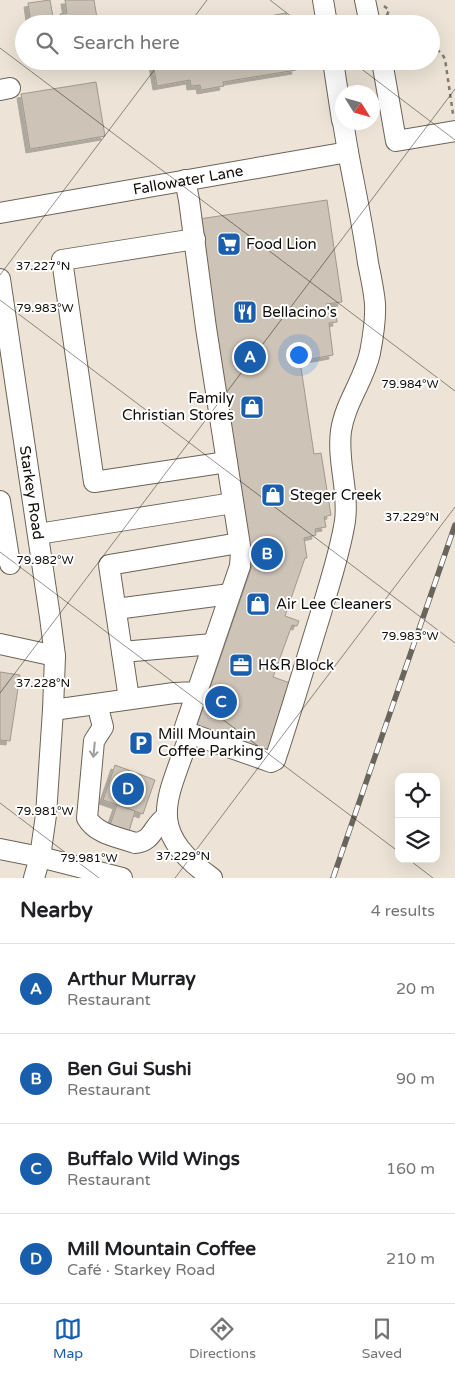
<!DOCTYPE html>
<html lang="en">
<head>
<meta charset="utf-8">
<style>
	body { margin:0; font-family:"Varela Round",sans-serif; background:#f6f6f6; color:#202124 }
	.controls { position:absolute; right:15px; bottom:15px; display:grid; overflow:hidden; border-radius:10px; box-shadow:0 5px 20px #0002 }
	.controls button { width:45px; height:45px; display:grid; place-items:center; padding:0; border:0; border-bottom:1px solid #e0e0e0; background:#fff; color:#202124; font:25px sans-serif }
	.compass { position:absolute; left:335px; top:85px; width:45px; height:45px; border-radius:50%; background:#fff; box-shadow:0 5px 20px #0002; rotate:127deg }
	.you { position:absolute; left:298px; top:354px; width:18px; height:18px; margin:-12px; border:4px solid #fff; border-radius:50%; background:#1a73e8; box-shadow:0 0 0 8px #1a73e833 }
	.badge { display:grid; place-items:center; width:32px; height:32px; border-radius:50%; background:#195dad; color:#fff; font-size:16px; font-weight:700 }
	.pin { position:absolute; translate:-50% -50%; border:2px solid #fff; box-shadow:0 1px 5px #0006 }
	.list { margin:0; padding:0; list-style:none }
	h2 { display:flex; justify-content:space-between; align-items:center; height:65px; margin:0; padding:0 20px; font-size:21px }
	h2 small { font-size:16px; font-weight:400; color:#757577 }
	.list li { display:grid; grid-template-columns:32px 1fr auto; gap:15px; align-items:center; box-sizing:border-box; height:90px; padding:0 20px; border-top:1px solid #e0e0e0 }
	.list b { display:block; font-size:19px; white-space:nowrap }
	.list p { margin:0; font-size:16px; white-space:nowrap; color:#757577 }
	.list em { font-size:16px; font-style:normal; color:#757577 }
	.icon { flex:none; width:28px; height:28px; fill:none; stroke:currentColor; stroke-width:2; stroke-linecap:round; stroke-linejoin:round }
	.map { position:relative; flex:none; width:455px; height:878px; overflow:hidden }
	.search { position:absolute; background:#fff; box-shadow:0 5px 20px #0002; left:15px; right:15px; top:15px; height:55px; display:flex; align-items:center; gap:12px; box-sizing:border-box; padding:0 18px; border-radius:28px; color:#757577; font-size:19px }
	.sheet { height:425px; background:#fff }
	nav { display:flex; justify-content:space-around; align-items:center; box-sizing:border-box; height:70px; border-top:1px solid #e0e0e0; background:#fff; font-size:14px; color:#757577 }
	nav a { display:grid; justify-items:center; gap:2px }
	nav .on { color:#195dad }
	.map>svg:first-child { display:block }
</style>
</head>
<body>
<div class="map">
<svg width="455" height="878" viewBox="0 0 455 878">
	<defs>
		<filter id="shadow"><feDropShadow dx="-4" dy="4" stdDeviation="0" flood-color="#0004"/></filter>
	</defs>
	<rect width="100%" height="100%" fill="#ede4d7"/>
	<g fill="#cdc3b7" stroke="#a1998d" filter="url(#shadow)">
		<polygon points="50,0 54,23 61,22 60,14 67,13 65,0 94,0 98,24 31,24 28,3"/>
		<polygon points="286,13 288,24 225,24"/>
		<polygon points="160,61 295,61 296,70 223,82 224,86 201,90 200,85 191,86 190,80 157,86 153,63"/>
		<polygon points="96,82 105,136 30,149 21,94"/>
		<polygon points="327,200 342,302 326,304 328,314 336,313 337,322 329,323 333,355 300,361 314,454 321,453 331,515 324,517 326,527 315,529 316,535 304,538 307,558 305,558 285,616 299,621 297,626 292,625 273,677 293,684 269,752 196,728 252,566 199,219"/>
		<polygon points="0,672 20,675 10,741 0,740"/>
		<polygon points="115,765 155,780 143,814 103,800"/>
		<polygon points="117,805 135,811 127,838 108,831"/>
	</g>
	<g fill="none" stroke-linecap="round" stroke-linejoin="round">
		<g stroke="#6b6358" stroke-width="22">
			<g id="minor">
				<polyline points="323,0 327,24"/>
				<polyline points="365,0 370,24"/>
				<polyline points="333,61 342,120"/>
				<polyline points="382,61 396,141 455,131"/>
				<polyline points="0,90 10,88"/>
				<path id="s1" d="M0,213L348,152L343,122"/>
				<polyline points="195,239 62,260 94,482 227,462"/>
				<path id="s2" d="M0,279L50,617L55,656L53,710L46,815L40,857L34,878"/>
				<polyline points="0,501 10,564"/>
				<polyline points="38,534 233,503"/>
				<polyline points="116,609 230,594"/>
				<polyline points="0,644 55,656"/>
				<polyline points="122,652 213,644"/>
				<path d="M197,692L185,727L186,732L271,762L275,760C291,712 305,664 320,616C329,585 340,553 345,521C349,490 337,461 341,431C345,403 364,380 370,353C373,337 376,320 375,304C374,291 371,277 368,263C363,226 355,189 348,152"/>
				<polyline points="129,699 109,565 239,543"/>
				<path d="M97,704L103,727L94,741L87,818C96,834 118,837 135,843C153,842 153,825 166,817"/>
				<polyline points="53,710 174,693 197,692 240,566 241,552 206,328 189,200 185,180"/>
				<path d="M190,734C167,801 144,829 212,878"/>
				<polyline points="0,849 40,857 122,878"/>
			</g>
		</g>
		<g stroke="#817b72" stroke-width="2.5" stroke-dasharray="4 4" stroke-linecap="butt">
			<polyline points="384,6 389,10 387,15 391,24"/>
			<polyline points="431,44 442,54 445,59 453,114"/>
		</g>
		<use href="#minor" stroke="#fff" stroke-width="20"/>
		<g stroke="#69645c" stroke-width="5.5">
			<polyline id="rail" points="333,878 455,525"/>
		</g>
		<use href="#rail" stroke="#fff" stroke-width="4" stroke-dasharray="11" stroke-linecap="butt"/>
	</g>
	<defs><path id="oneway-shaft" d="M-6 0H5M1.5-3L5.5 0L1.5 3" fill="none" stroke-width="1.6" stroke-linecap="round" stroke-linejoin="round" transform="scale(1.25)"/></defs>
	<use stroke="#9f9e9d" href="#oneway-shaft" transform="translate(94 750) rotate(96)"/>
	<path fill="none" stroke="#100d09" stroke-width="1" stroke-opacity="0.45" d="M270,0L301,24M189,24L207,0M0,48L455,391M351,61L455,140M0,275L161,61M0,300L455,643M0,552L399,852M0,693L455,89M0,803L99,878M408,859L433,878M175,878L455,507"/>
	<defs>
		<g id="supermarket-square" transform="scale(1.25)"><rect x="-9" y="-9" width="18" height="18" rx="4" fill="#195dad" stroke="#fff"/><path d="M-6-5.5h2.5l.6 2H6L4.5 2H-2.5L-4.4-4H-6ZM-1.5 3.2a1.3 1.3 0 1 0 .1 0ZM3 3.2a1.3 1.3 0 1 0 .1 0Z" fill="#fff"/></g>
		<g id="restaurant-square" transform="scale(1.25)"><rect x="-9" y="-9" width="18" height="18" rx="4" fill="#195dad" stroke="#fff"/><path d="M-5-6h1v4h1v-4h1v4h1v-4h1v5L-1.5 .5V6h-2V.5L-5-1ZM5-6V6H3V1.5H1.5Q1.5-4 5-6Z" fill="#fff"/></g>
		<g id="shop-square" transform="scale(1.25)"><rect x="-9" y="-9" width="18" height="18" rx="4" fill="#195dad" stroke="#fff"/><path d="M-5-2.5h2.3a2.7 3.5 0 0 1 5.4 0H5L5.5 6h-11ZM-1.5-2.5h3a1.5 2.3 0 0 0-3 0Z" fill="#fff"/></g>
		<g id="office-square" transform="scale(1.25)"><rect x="-9" y="-9" width="18" height="18" rx="4" fill="#195dad" stroke="#fff"/><path d="M-6-3h4V-5.5h4V-3h4V5H-6ZM-1-4.5V-3h2v-1.5ZM-6 0V1H6V0Z" fill="#fff"/></g>
		<g id="parking-square" transform="scale(1.25)"><rect x="-9" y="-9" width="18" height="18" rx="4" fill="#195dad" stroke="#fff"/><path d="M-3.5-5.5H1a3.5 3.5 0 0 1 0 7H-1V5.5H-3.5ZM-1-3.4V-.6H.8a1.4 1.4 0 0 0 0-2.8Z" fill="#fff"/></g>
	</defs>
	<g fill-rule="evenodd">
		<use href="#supermarket-square" x="229" y="244"/>
		<use href="#restaurant-square" x="245" y="312"/>
		<use href="#shop-square" x="252" y="407"/>
		<use href="#shop-square" x="273" y="495"/>
		<use href="#shop-square" x="258" y="604"/>
		<use href="#office-square" x="241" y="665"/>
		<use href="#parking-square" x="141" y="743"/>
	</g>
	<g text-anchor="middle" stroke-width="4" stroke-linejoin="round" paint-order="stroke">
		<g font-size="15" fill="#100d09" stroke="#fff">
			<text dy="5" stroke="none"><textPath href="#s1" startOffset="191">Fallowater Lane</textPath></text>
			<text dy="5" stroke="none"><textPath href="#s2" startOffset="216">Starkey Road</textPath></text>
		</g>
		<g font-size="15" fill="#100d09" stroke="#fff" text-anchor="start">
			<text x="246" y="249">Food Lion</text>
			<text x="262" y="317">Bellacino's</text>
			<text x="234" y="403" text-anchor="end">Family<tspan x="234" dy="17">Christian Stores</tspan></text>
			<text x="290" y="500">Steger Creek</text>
			<text x="276" y="609">Air Lee Cleaners</text>
			<text x="258" y="670">H&amp;R Block</text>
			<text x="158" y="739">Mill Mountain<tspan x="158" dy="17">Coffee Parking</tspan></text>
		</g>
	</g>
	<g font-size="12" text-anchor="middle" fill="#100d09" stroke="#fff" stroke-width="4" stroke-linejoin="round" paint-order="stroke">
		<text x="43" y="270">37.227°N</text>
		<text x="45" y="312">79.983°W</text>
		<text x="410" y="388">79.984°W</text>
		<text x="412" y="521">37.229°N</text>
		<text x="45" y="564">79.982°W</text>
		<text x="410" y="640">79.983°W</text>
		<text x="43" y="687">37.228°N</text>
		<text x="45" y="815">79.981°W</text>
		<text x="183" y="860">37.229°N</text>
		<text x="89" y="862">79.981°W</text>
	</g>
</svg>
<div class="controls">
<button><svg class="icon" aria-label="locate" viewBox="0 0 24 24"><circle cx="12" cy="12" r="6"/><path d="M12 2v4M12 18v4M2 12h4M18 12h4"/></svg></button>
<button><svg class="icon" aria-label="layers" viewBox="0 0 24 24"><path d="M12 4l9 5-9 5-9-5zM3 14l9 5 9-5"/></svg></button>
</div>
<svg class="compass" viewBox="-18 -18 36 36"><path d="M0-13l5 13h-10z" fill="#e53935"/><path d="M0 13l5-13h-10z" fill="#757577"/></svg>
<div class="you"></div>
<div class="pin badge" style="left:250px;top:357px">A</div>
<div class="pin badge" style="left:267px;top:554px">B</div>
<div class="pin badge" style="left:221px;top:702px">C</div>
<div class="pin badge" style="left:128px;top:789px">D</div>
<div class="search"><svg class="icon" aria-label="search" viewBox="0 0 24 24"><circle cx="10" cy="10" r="6"/><path d="M15 15l6 6"/></svg>Search here</div>
</div>
<section class="sheet">
<h2>Nearby<small>4 results</small></h2>
<ul class="list">
<li><span class="badge">A</span><div><b>Arthur Murray</b><p>Restaurant</p></div><em>20 m</em></li>
<li><span class="badge">B</span><div><b>Ben Gui Sushi</b><p>Restaurant</p></div><em>90 m</em></li>
<li><span class="badge">C</span><div><b>Buffalo Wild Wings</b><p>Restaurant</p></div><em>160 m</em></li>
<li><span class="badge">D</span><div><b>Mill Mountain Coffee</b><p>Café · Starkey Road</p></div><em>210 m</em></li>
</ul>
</section>
<nav>
<a class="on"><svg class="icon" aria-label="map" viewBox="0 0 24 24"><path d="M3 6l6-2 6 2 6-2v14l-6 2-6-2-6 2zM9 4v14M15 6v14"/></svg>Map</a>
<a><svg class="icon" aria-label="directions" viewBox="0 0 24 24"><path d="M12 3l9 9-9 9-9-9zM9 14v-3h6M13 9l2 2-2 2"/></svg>Directions</a>
<a><svg class="icon" aria-label="saved" viewBox="0 0 24 24"><path d="M7 4h10v16l-5-4-5 4z"/></svg>Saved</a>
</nav>
</body>
</html>
